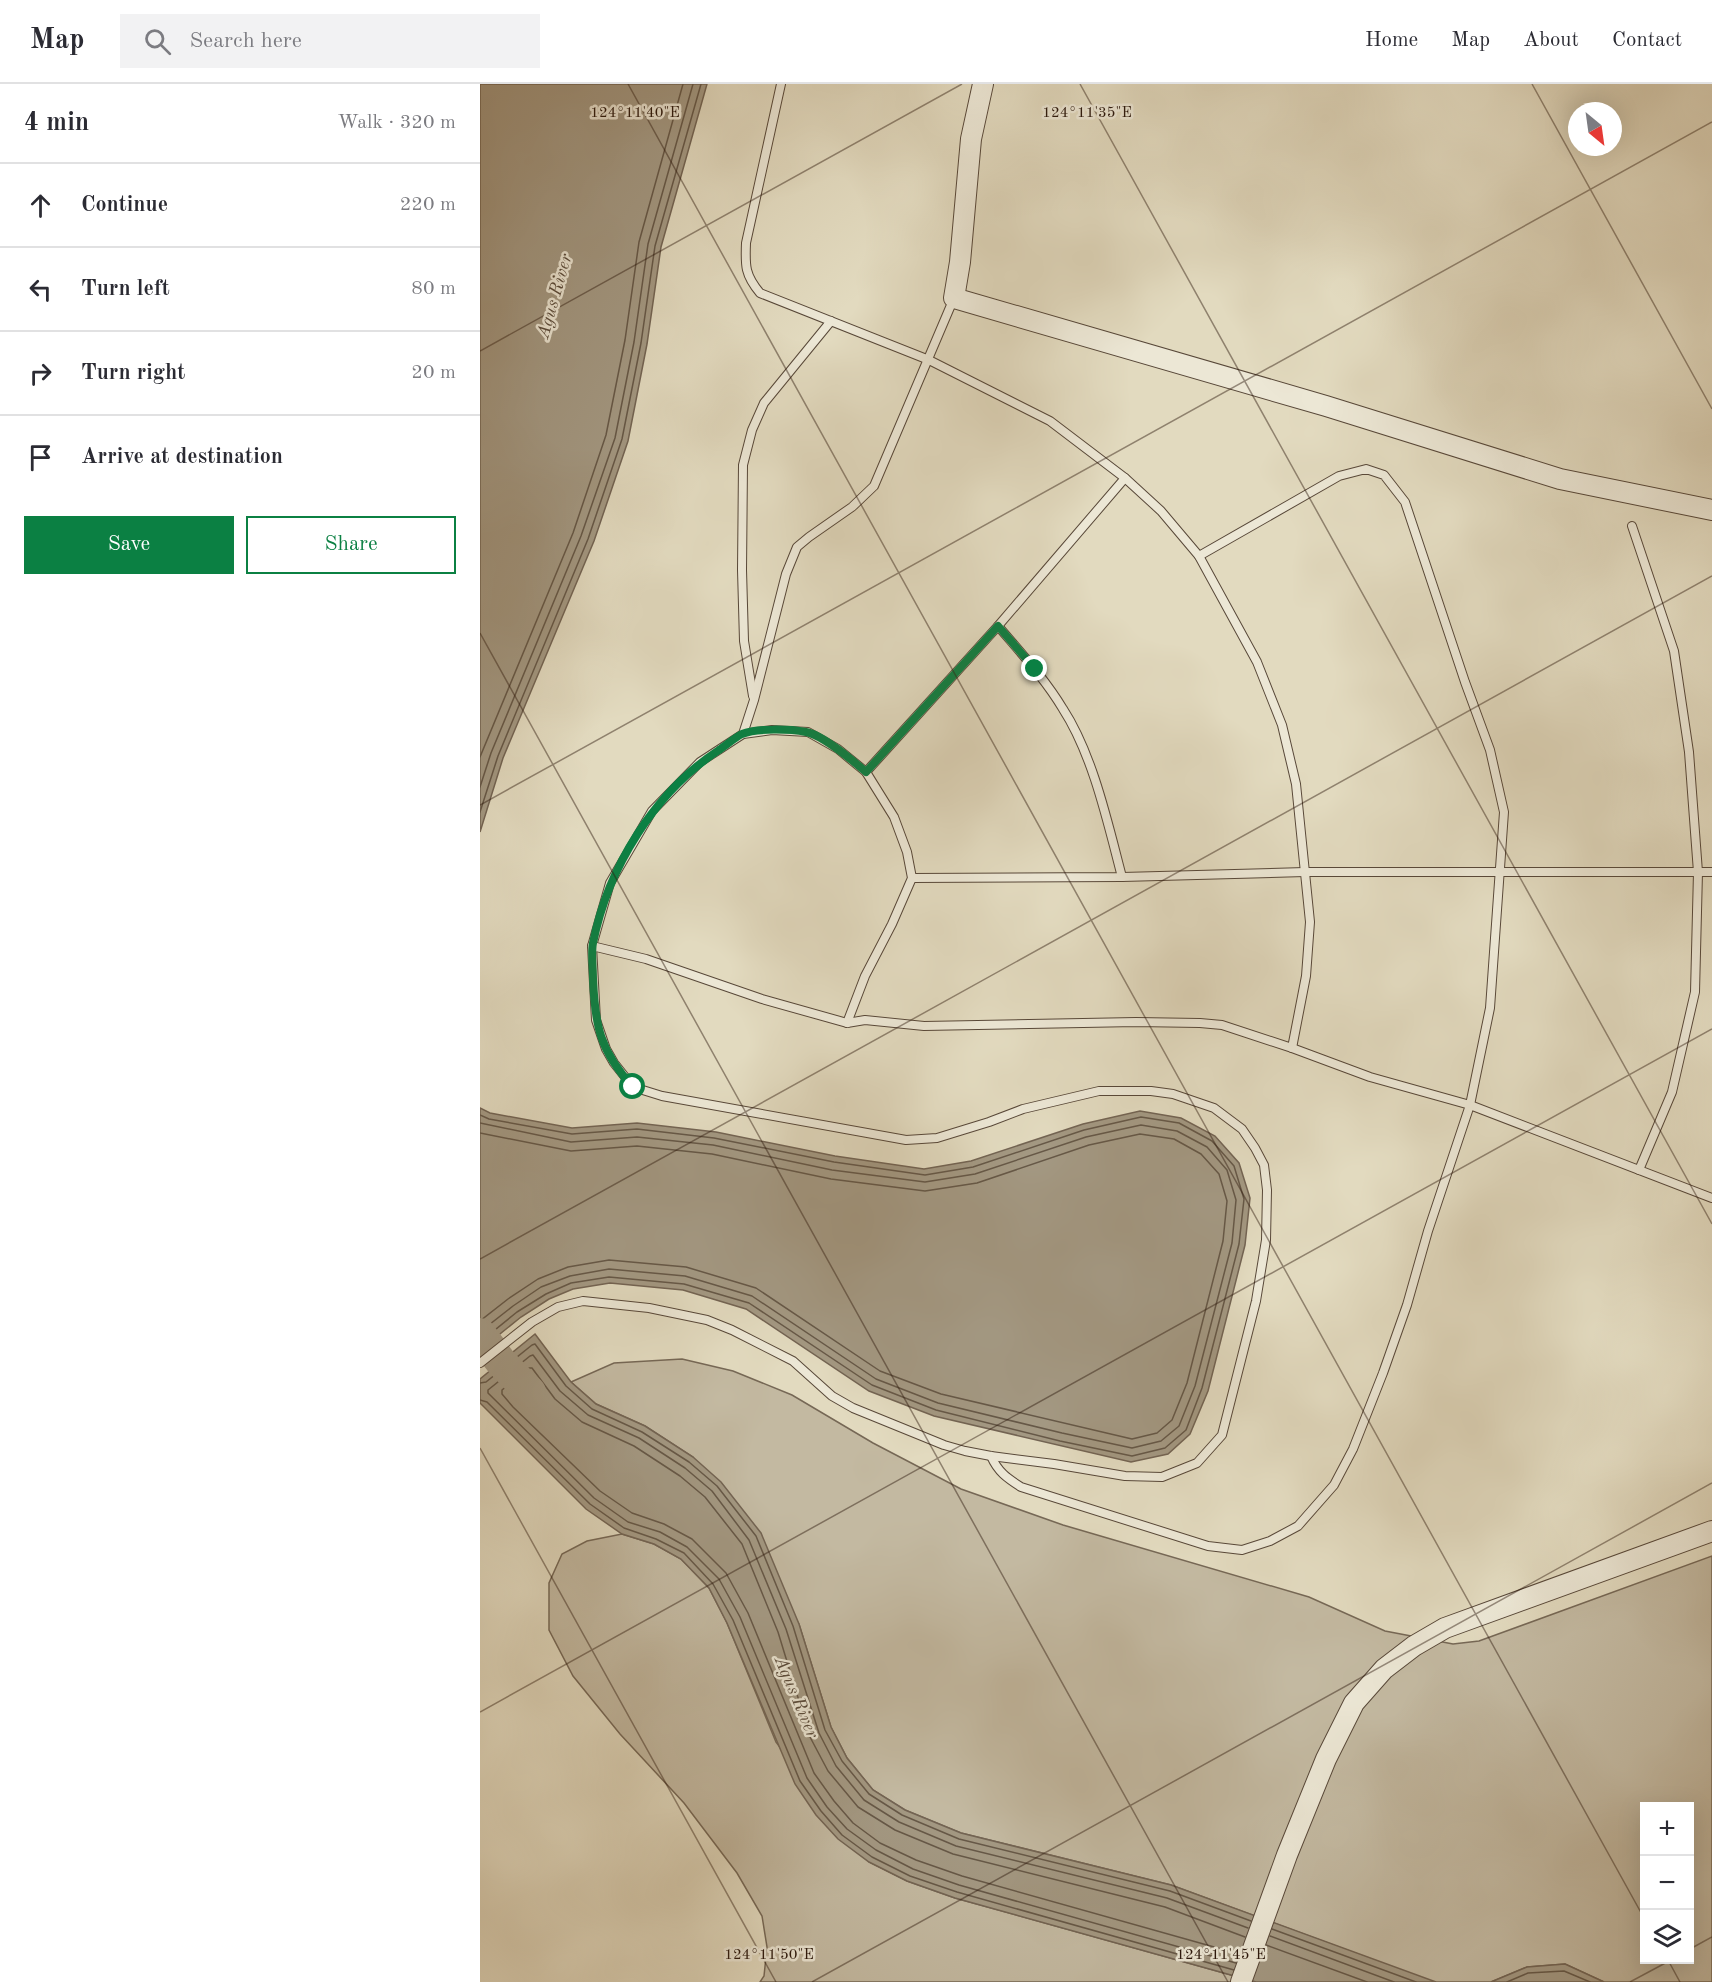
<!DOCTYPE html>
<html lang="en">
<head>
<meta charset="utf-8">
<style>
	body { margin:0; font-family:"Old Standard TT",serif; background:#f2f2f3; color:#2b2b33 }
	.controls { position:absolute; right:18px; bottom:18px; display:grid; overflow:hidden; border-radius:0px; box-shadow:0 6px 24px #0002 }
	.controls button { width:54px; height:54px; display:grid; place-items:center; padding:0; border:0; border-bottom:2px solid #e1e1e2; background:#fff; color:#2b2b33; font:30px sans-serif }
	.compass { position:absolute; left:1088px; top:18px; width:54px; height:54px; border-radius:50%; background:#fff; box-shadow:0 6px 24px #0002; rotate:151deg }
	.stop { position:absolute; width:18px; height:18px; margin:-14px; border:4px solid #0b8043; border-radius:50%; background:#fff }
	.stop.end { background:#0b8043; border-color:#fff; box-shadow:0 2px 6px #0008 }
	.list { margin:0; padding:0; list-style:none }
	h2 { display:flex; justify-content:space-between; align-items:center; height:78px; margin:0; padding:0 24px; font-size:26px }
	h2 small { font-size:20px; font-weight:400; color:#7c7c81 }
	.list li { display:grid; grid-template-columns:39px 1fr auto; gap:18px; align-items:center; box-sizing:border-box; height:84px; padding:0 24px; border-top:2px solid #e1e1e2 }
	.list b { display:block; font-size:22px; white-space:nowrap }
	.list em { font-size:20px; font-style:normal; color:#7c7c81 }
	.actions { display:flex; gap:12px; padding:18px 24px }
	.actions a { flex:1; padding:14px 0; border:2px solid #0b8043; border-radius:0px; text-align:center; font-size:21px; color:#0b8043 }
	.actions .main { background:#0b8043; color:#fff }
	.icon { flex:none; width:33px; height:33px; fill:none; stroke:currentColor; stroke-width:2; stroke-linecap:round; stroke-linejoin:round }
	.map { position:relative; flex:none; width:1232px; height:1898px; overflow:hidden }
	header { display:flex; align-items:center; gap:36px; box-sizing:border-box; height:84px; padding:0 30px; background:#fff; border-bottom:2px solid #e1e1e2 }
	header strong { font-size:28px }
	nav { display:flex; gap:33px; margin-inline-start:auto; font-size:21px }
	.search { width:420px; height:54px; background:#f2f2f3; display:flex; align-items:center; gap:15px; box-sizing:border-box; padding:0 21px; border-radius:0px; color:#7c7c81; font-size:22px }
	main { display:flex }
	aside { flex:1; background:#fff }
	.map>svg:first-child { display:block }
</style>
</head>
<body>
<header>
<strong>Map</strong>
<div class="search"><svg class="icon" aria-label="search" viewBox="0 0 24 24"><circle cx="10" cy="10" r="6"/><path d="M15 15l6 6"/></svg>Search here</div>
<nav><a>Home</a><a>Map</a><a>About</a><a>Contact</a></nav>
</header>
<main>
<aside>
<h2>4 min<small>Walk · 320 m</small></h2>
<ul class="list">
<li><svg class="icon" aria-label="ahead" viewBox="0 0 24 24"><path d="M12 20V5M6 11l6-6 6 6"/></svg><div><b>Continue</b></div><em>220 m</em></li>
<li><svg class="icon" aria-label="left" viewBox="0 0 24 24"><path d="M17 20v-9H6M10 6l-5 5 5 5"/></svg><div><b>Turn left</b></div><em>80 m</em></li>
<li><svg class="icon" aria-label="right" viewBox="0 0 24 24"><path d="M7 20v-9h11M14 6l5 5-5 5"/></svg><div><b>Turn right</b></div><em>20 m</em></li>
<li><svg class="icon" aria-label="arrive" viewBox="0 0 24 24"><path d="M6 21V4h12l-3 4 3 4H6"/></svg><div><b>Arrive at destination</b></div></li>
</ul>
<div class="actions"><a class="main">Save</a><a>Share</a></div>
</aside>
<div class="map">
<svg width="1232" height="1898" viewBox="0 0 1232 1898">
	<rect width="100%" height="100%" fill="#e2dabf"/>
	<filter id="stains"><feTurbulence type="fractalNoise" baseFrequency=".00333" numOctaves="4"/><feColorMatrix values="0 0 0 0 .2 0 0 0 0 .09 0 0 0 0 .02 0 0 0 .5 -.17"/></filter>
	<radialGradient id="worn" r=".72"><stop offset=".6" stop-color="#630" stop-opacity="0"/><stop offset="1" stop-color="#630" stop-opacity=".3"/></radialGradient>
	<g fill="#c3b9a1" stroke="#766856" stroke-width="1.5" fill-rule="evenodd">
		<path d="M202,1275L253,1287L312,1311L393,1359L481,1405L583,1441L829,1513L905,1547L973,1560L999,1557L1232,1472V1898H1124L1085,1880L1047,1883L1011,1898H953L691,1801L481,1749L425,1726L393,1706L367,1674L351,1643L319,1540L213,1373L165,1342L116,1320L91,1298L134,1279ZM1164,1722H1210V1876H1164Z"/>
		<polygon points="142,1450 174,1460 201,1475 229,1504 247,1539 296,1658 389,1778 427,1797 475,1814 776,1898 280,1898 284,1892 287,1863 282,1832 257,1789 204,1719 140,1650 93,1592 69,1546 69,1499 82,1470 107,1457"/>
	</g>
	<g fill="#a39882" stroke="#736453" stroke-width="1.5">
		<polygon points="0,0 227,0 181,163 167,260 148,357 114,457 23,674 0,748"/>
		<polygon points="0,1024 10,1029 92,1044 157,1039 236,1048 355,1072 444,1085 491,1077 603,1040 660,1027 701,1034 735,1052 759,1079 770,1114 765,1161 728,1307 710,1350 688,1370 651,1378 454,1332 389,1307 266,1225 203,1206 130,1199 93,1205 69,1215 41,1233 0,1266"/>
		<polygon points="55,1250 91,1298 116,1320 165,1342 213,1373 241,1398 281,1449 319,1540 351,1643 367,1674 393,1706 425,1726 481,1749 691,1801 956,1898 776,1898 475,1814 427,1797 389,1778 358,1755 336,1731 315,1700 247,1539 229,1504 201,1475 174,1460 142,1450 106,1425 0,1319 0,1295"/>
		<polygon points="1085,1880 1124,1898 1011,1898 1047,1883"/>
	</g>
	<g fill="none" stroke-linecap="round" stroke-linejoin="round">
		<g stroke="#665847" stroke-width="1.5">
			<polyline points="0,673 93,449 126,351 145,256 159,158 203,0"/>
			<polyline points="0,703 11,669 101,452 135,354 154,258 168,160 213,0"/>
			<polyline points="0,728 18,672 108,455 142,355 161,259 175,162 221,0"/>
			<polyline points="0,1031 9,1035 92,1050 157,1045 234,1054 354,1078 445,1091 493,1083 604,1046 661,1033 699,1039 732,1057 754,1082 764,1115 759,1160 722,1304 706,1346 685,1364 652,1372 580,1357 456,1326 392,1301 269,1219 204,1200 129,1193 91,1199 66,1210 37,1228 0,1258"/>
			<polyline points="0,1039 91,1058 157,1053 233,1061 352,1086 445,1098 495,1090 606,1053 661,1041 697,1047 727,1063 747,1086 756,1116 752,1159 715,1302 699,1342 681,1357 652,1364 582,1349 458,1319 396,1295 272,1212 205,1192 129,1185 90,1192 61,1203 33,1222 0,1248"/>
			<polyline points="0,1049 91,1067 157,1062 232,1070 351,1095 445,1107 497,1099 609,1061 660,1050 694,1055 721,1070 739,1090 747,1117 743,1157 707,1299 692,1336 677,1349 652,1355 461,1310 400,1287 276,1204 206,1183 129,1176 88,1183 58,1195 28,1215 0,1237"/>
			<polyline points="0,1299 6,1298 52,1261 55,1260 86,1302 112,1325 162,1348 209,1378 237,1402 276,1452 313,1542 345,1646 362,1677 389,1710 422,1731 479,1755 690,1807 771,1837"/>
			<polyline points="0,1316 7,1318 110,1420 144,1444 176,1455 204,1469 233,1500 253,1536 320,1697 341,1727 362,1751 392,1773 430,1792 477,1808 754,1886"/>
			<polyline points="792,1845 936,1898"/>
			<polyline points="790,1852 914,1898"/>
			<polyline points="786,1861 887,1898"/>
			<polyline points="759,1870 482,1792 436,1776 400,1759 373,1739 354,1717 334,1689 268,1529 246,1489 212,1455 184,1440 152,1429 120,1407 33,1323 22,1310 22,1306 49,1284 52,1284 75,1315 102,1338 154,1362 200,1392 225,1413 262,1460 298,1548 330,1653 348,1687 378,1723 415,1746 473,1770 685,1823 765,1853"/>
			<polyline points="756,1879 479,1801 433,1785 396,1766 367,1745 347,1723 327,1694 260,1533 239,1495 207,1463 180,1448 148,1438 114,1414 8,1309 8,1306 50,1272 53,1271 80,1307 108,1331 159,1354 205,1384 232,1407 269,1456 306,1545 339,1649 356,1682 384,1716 419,1738 476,1762 687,1814 768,1844"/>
			<polyline points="1027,1898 1048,1889 1084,1887 1110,1898"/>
		</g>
		<polyline stroke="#a39882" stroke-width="32" points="0,1250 21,1278 50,1308"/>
		<g stroke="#584839" stroke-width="10">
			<g id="service">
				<path d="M301,0L266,159C265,182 265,191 280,209L449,276L570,337L645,394L681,427L719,472L777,578L802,641L816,700L830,838L826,892L812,964"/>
				<polyline points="1152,442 1194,567 1209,668 1218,788 1215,908 1192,1008 1159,1086"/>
				<path d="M518,542C541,569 565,595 583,625C613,671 628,740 642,793"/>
				<polyline points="273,612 264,557 262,486 263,381 272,346 284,319 351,237"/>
				<polyline points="263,650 274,616 306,490 317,463 329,453 372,423 394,402 474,214"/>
				<polyline points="386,688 518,542 645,394"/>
				<polyline points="432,794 642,793 825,788 1232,788"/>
				<polyline points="112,862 166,875 282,915 367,939 385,936 444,942 656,938 720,939 742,941 812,964 890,993 990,1021 1232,1114"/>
				<polyline points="0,1279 52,1238 78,1223 103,1217 169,1224 227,1236 252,1246 313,1277 352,1312 373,1324 464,1361 485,1367 511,1372 574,1380 645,1392 682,1393 717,1379 742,1351 776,1217 786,1156 787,1106 784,1081 775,1064 762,1045 734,1024 693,1010 671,1007 619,1007 543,1025 509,1038 457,1054 426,1056 182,1012 153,1003 134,979 126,965 116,936 112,862 130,799 172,727 220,678 263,650 292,646 328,648 358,665 386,688 414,733 427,768 432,794 412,840 385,892 367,939"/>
				<path d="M511,1372C518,1388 527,1394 541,1403L728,1462L762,1466L790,1457L818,1442L854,1401L873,1365L903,1289L927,1221L948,1147L990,1021L1010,924L1024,728L1010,666L985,598L925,418L904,391L886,385L859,392L719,472"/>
			</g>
		</g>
		<g stroke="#584839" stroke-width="22">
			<g id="tertiary">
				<polyline points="503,0 491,55 480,178 474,214 846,322 1080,395 1232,426"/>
				<polyline points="761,1898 807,1771 846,1675 874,1619 904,1585 934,1562 965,1544 1232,1447"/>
			</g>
		</g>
		<use href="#service" stroke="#ece7d5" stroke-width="8"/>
		<use href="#tertiary" stroke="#ece7d5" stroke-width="20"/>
	</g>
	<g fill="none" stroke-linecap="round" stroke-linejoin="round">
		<path stroke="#0b8043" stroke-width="8" d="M153,1003C120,967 115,942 113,895C113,884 111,869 113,859C128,783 175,708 239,666C247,661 254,654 262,650C277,644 310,645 326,648C343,651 372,676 386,688L518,542L555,585"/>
	</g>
	<path fill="none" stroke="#2a170c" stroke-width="1.5" stroke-opacity="0.45" d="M148,0L1164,1834M600,0L1232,1140M1052,0L1232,325M0,267L482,0M0,549L748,1898M0,721L1232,38M0,1175L1232,492M0,1364L296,1898M0,1628L1232,945M1210,1865L1232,1853M1188,1876L1200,1898M332,1898L1232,1399M1150,1898L1191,1876"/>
	<g text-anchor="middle" stroke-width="5" stroke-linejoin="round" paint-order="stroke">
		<g font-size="18" font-style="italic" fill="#5a4b3b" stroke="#ece7d5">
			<text transform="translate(74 212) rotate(-74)" y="6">Agus River</text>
			<text transform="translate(317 1613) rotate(67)" y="6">Agus River</text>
		</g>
	</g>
	<g font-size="15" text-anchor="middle" fill="#2a170c" stroke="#ece7d5" stroke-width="5" stroke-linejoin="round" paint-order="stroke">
		<text x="155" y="33">124°11'40"E</text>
		<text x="607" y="33">124°11'35"E</text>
		<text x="289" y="1875">124°11'50"E</text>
		<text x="741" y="1875">124°11'45"E</text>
	</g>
	<rect width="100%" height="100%" filter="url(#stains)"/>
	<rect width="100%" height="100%" fill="url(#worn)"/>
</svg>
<div class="controls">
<button>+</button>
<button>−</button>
<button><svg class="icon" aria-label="layers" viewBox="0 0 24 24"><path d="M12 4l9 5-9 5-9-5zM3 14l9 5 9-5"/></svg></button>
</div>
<svg class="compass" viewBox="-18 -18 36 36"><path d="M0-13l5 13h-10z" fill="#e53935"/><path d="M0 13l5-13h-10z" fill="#7c7c81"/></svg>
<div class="stop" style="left:153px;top:1003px"></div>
<div class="stop end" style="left:555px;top:585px"></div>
</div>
</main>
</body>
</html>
